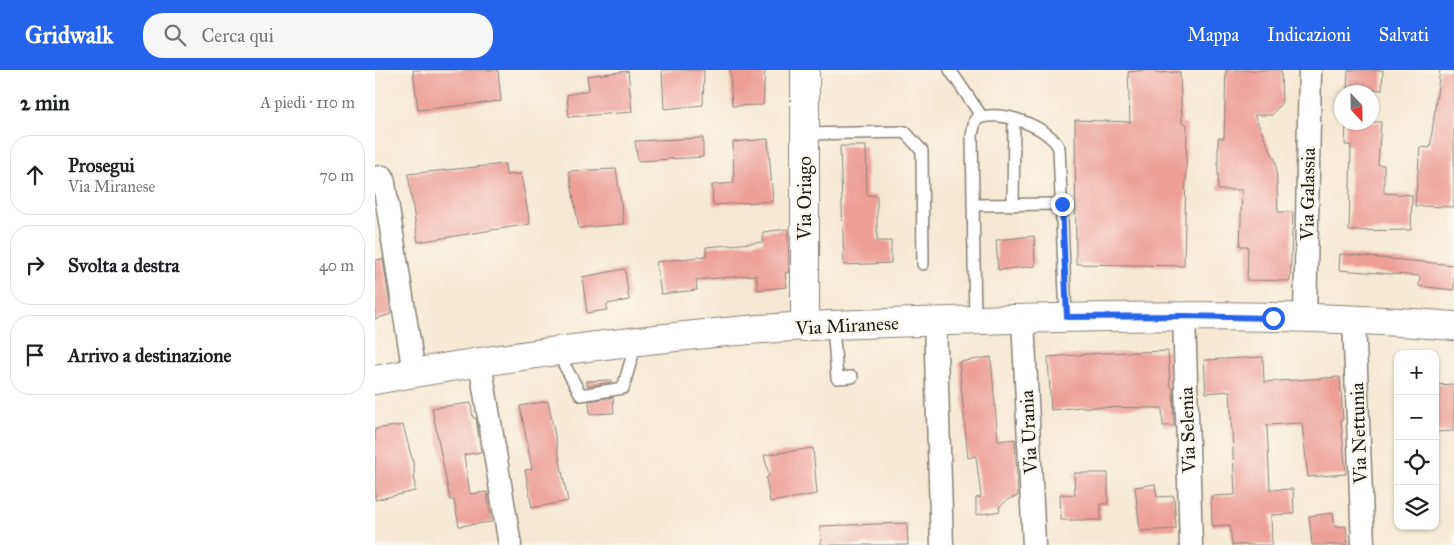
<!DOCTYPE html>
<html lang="it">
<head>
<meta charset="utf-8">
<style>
	body { margin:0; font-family:"IM FELL Great Primer",serif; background:#f6f6f6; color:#202124 }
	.controls { position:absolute; right:15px; bottom:15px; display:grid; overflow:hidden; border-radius:10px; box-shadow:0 1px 4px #0004 }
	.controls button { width:45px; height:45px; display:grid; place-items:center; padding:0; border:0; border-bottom:1px solid #e0e0e0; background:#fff; color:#202124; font:25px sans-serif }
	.compass { position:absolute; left:959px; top:15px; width:45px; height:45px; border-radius:50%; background:#fff; box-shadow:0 1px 4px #0004; rotate:158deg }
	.stop { position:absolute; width:15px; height:15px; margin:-11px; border:4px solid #2563eb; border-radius:50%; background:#fff }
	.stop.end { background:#2563eb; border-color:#fff; box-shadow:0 1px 5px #0008 }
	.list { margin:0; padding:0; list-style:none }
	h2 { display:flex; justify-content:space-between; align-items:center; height:65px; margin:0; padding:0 20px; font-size:21px }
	h2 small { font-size:16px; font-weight:400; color:#757577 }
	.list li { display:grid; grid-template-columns:32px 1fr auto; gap:15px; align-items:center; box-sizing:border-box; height:80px; margin:0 10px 10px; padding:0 10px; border:1px solid #e0e0e0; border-radius:20px }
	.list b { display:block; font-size:19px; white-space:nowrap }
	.list p { margin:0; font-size:16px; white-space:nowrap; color:#757577 }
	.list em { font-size:16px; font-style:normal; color:#757577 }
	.icon { flex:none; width:28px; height:28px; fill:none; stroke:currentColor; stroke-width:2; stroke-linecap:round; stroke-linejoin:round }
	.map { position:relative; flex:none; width:1079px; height:475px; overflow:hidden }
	header { display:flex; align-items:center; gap:30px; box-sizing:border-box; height:70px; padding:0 25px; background:#2563eb; color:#fff }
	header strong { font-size:24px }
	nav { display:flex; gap:28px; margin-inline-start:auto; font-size:18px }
	.search { width:350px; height:45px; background:#f6f6f6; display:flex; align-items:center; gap:12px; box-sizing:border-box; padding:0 18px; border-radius:20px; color:#757577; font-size:19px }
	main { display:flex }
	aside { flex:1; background:#fff }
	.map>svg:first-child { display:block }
</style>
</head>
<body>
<header>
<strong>Gridwalk</strong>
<div class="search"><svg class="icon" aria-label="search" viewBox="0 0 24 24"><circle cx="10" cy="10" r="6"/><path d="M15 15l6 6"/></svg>Cerca qui</div>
<nav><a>Mappa</a><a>Indicazioni</a><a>Salvati</a></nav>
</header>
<main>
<aside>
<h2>2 min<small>A piedi · 110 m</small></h2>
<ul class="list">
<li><svg class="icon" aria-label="ahead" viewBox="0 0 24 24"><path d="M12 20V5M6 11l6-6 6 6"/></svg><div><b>Prosegui</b><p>Via Miranese</p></div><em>70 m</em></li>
<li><svg class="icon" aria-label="right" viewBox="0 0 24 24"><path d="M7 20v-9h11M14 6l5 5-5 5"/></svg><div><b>Svolta a destra</b></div><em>40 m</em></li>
<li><svg class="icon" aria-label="arrive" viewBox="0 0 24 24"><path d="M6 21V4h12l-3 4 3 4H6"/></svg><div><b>Arrivo a destinazione</b></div></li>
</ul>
</aside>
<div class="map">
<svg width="1079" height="475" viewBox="0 0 1079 475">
	<rect width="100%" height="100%" fill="#fbf7ec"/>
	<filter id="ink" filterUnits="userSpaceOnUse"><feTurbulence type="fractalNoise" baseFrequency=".02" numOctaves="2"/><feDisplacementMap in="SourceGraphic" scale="10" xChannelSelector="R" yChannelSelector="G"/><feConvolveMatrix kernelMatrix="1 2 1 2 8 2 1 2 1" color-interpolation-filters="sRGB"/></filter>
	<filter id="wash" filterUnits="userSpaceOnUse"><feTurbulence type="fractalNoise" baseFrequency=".0096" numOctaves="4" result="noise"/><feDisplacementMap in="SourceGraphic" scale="20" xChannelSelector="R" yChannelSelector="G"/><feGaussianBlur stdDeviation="1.12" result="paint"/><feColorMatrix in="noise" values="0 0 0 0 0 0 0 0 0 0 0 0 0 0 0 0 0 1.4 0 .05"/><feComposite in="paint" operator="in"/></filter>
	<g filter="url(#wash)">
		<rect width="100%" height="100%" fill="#f5e9d3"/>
		<g id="blocks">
			<g fill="#ed9f96">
				<polygon points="38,0 123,0 126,31 43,40"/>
				<polygon points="287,0 329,0 328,35 289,39"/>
				<polygon points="355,0 390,0 388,35 357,36"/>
				<polygon points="771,0 781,0 781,3 805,2 807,53 812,54 809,196 701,194 700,50 755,52 753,2"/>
				<polygon points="851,0 906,0 907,32 897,45 879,45 901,92 903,142 918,142 915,211 872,210 873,176 865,176 867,120 843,120 843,68 849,68"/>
				<polygon points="973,0 1008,0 1007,20 972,18"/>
				<polygon points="1065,0 1079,0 1079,137 1040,136 1045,77 1055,78"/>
				<polygon points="253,1 257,42 194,47 192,25 214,20 212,6"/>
				<polygon points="971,52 1006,52 1003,95 1009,95 1009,123 1037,125 1036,160 974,161 976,75 970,75"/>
				<polygon points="328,68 328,87 263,91 260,71"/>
				<polygon points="393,69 398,131 338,135 337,115 359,113 358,72"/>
				<polygon points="465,76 491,76 492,125 502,126 502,171 516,171 516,193 469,195"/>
				<polygon points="130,94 131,105 146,104 155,154 43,172 33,104"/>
				<polygon points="241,99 249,154 204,158 194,101"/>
				<polygon points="413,159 414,202 410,203 412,217 383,220 381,205 321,210 322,220 286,224 281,192 331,186 331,177 388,172 388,162"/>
				<polygon points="659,166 660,196 623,200 621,170"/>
				<polygon points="965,184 1079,195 1079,220 1044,216 1045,206 964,200"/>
				<polygon points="8,189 16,244 0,249 0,190"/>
				<polygon points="250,199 254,230 232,234 232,240 212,243 207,207"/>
				<polygon points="793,281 795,315 798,319 799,356 788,356 787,338 706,337 676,340 673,287 729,283"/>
				<polygon points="616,287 623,371 640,369 643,426 634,429 624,437 625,441 601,445 601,428 606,427 601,386 593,388 584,292"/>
				<polygon points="888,287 889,312 965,307 968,350 966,350 971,404 933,407 927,353 892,355 895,420 918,419 919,444 896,445 897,475 857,475 855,455 837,456 836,426 860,425 855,321 831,323 829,290"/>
				<polygon points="236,310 236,312 212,316 212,311"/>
				<polygon points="1079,314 1079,361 1060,362 1060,315"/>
				<polygon points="238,327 239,343 215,344 214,331"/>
				<polygon points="173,331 193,431 157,438 150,400 157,399 145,336"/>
				<polygon points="96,333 98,348 101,348 106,382 89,385 95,424 112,422 117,452 84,456 79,430 75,430 57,338"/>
				<polygon points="28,355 39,396 40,421 0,430 0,359"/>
				<polygon points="438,378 442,424 395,432 391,408 394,406 389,385"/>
				<polygon points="699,403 733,403 733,434 726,434 726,450 686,450 685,424 700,425"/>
				<polygon points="780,414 782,427 799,426 801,459 765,461 760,417"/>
				<polygon points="958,443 960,457 971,456 973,475 937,475 934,446"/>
				<polygon points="532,453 533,475 446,475 445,456"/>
			</g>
		</g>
	</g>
	<g filter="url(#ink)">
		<use href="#blocks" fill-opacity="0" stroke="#888278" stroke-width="1"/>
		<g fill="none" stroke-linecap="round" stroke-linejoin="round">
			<g stroke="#888278" stroke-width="14">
				<g id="service">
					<polyline points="575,0 607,47"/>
					<polyline points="430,64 530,62 547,81 548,194"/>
					<polyline points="598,135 687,134"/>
					<polyline points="638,135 639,49"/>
					<path d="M600,250L597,66L600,50C621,37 674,56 684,78L691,247"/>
					<polyline points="458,255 462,308 477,307"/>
					<polyline points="182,282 206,325 248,318 261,273"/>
				</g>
			</g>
			<g stroke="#888278" stroke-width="25">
				<g id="minor">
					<polyline points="0,108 8,107 39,303"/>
					<polyline points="809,246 816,475"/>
					<polyline points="648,249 659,475"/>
					<polyline points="930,249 935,0"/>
					<polyline points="979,250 988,475"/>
					<polyline points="560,251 567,475"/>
					<polyline points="105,292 135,475"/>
				</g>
			</g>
			<g stroke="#888278" stroke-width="30">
				<g id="tertiary">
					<polyline points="430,257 430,0"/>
					<path d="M0,310C112,289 226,274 340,263C428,254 517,253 606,250C763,245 922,243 1079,256"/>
				</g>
			</g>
			<use href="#service" stroke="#fff" stroke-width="11"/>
			<use href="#minor" stroke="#fff" stroke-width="22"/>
			<use href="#tertiary" stroke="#fff" stroke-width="28"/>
		</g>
	</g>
	<g fill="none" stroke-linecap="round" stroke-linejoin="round" filter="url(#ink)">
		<polyline stroke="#2563eb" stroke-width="6" points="687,134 692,247 809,246 898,248"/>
	</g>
	<g text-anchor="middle" stroke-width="4.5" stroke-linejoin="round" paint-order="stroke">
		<g font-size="19" fill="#1c1c1c" stroke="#fbf7ec">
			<text transform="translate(932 124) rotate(-89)" y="7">Via Galassia</text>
			<text transform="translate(429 128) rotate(-90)" y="7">Via Oriago</text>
			<text transform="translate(472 255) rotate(-3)" y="7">Via Miranese</text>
			<text transform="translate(812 360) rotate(-92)" y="7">Via Selenia</text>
			<text transform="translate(653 362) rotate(-93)" y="7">Via Urania</text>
			<text transform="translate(983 363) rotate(-92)" y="7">Via Nettunia</text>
		</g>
	</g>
</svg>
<div class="controls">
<button>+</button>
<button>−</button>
<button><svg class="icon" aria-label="locate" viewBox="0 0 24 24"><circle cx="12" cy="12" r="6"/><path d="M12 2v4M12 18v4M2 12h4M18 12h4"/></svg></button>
<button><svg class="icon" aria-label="layers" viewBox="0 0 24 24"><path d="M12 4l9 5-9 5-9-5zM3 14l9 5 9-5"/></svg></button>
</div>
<svg class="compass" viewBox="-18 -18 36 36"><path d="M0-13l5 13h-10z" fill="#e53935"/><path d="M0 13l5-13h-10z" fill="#757577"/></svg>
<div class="stop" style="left:898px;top:248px"></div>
<div class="stop end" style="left:687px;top:134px"></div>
</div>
</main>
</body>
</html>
